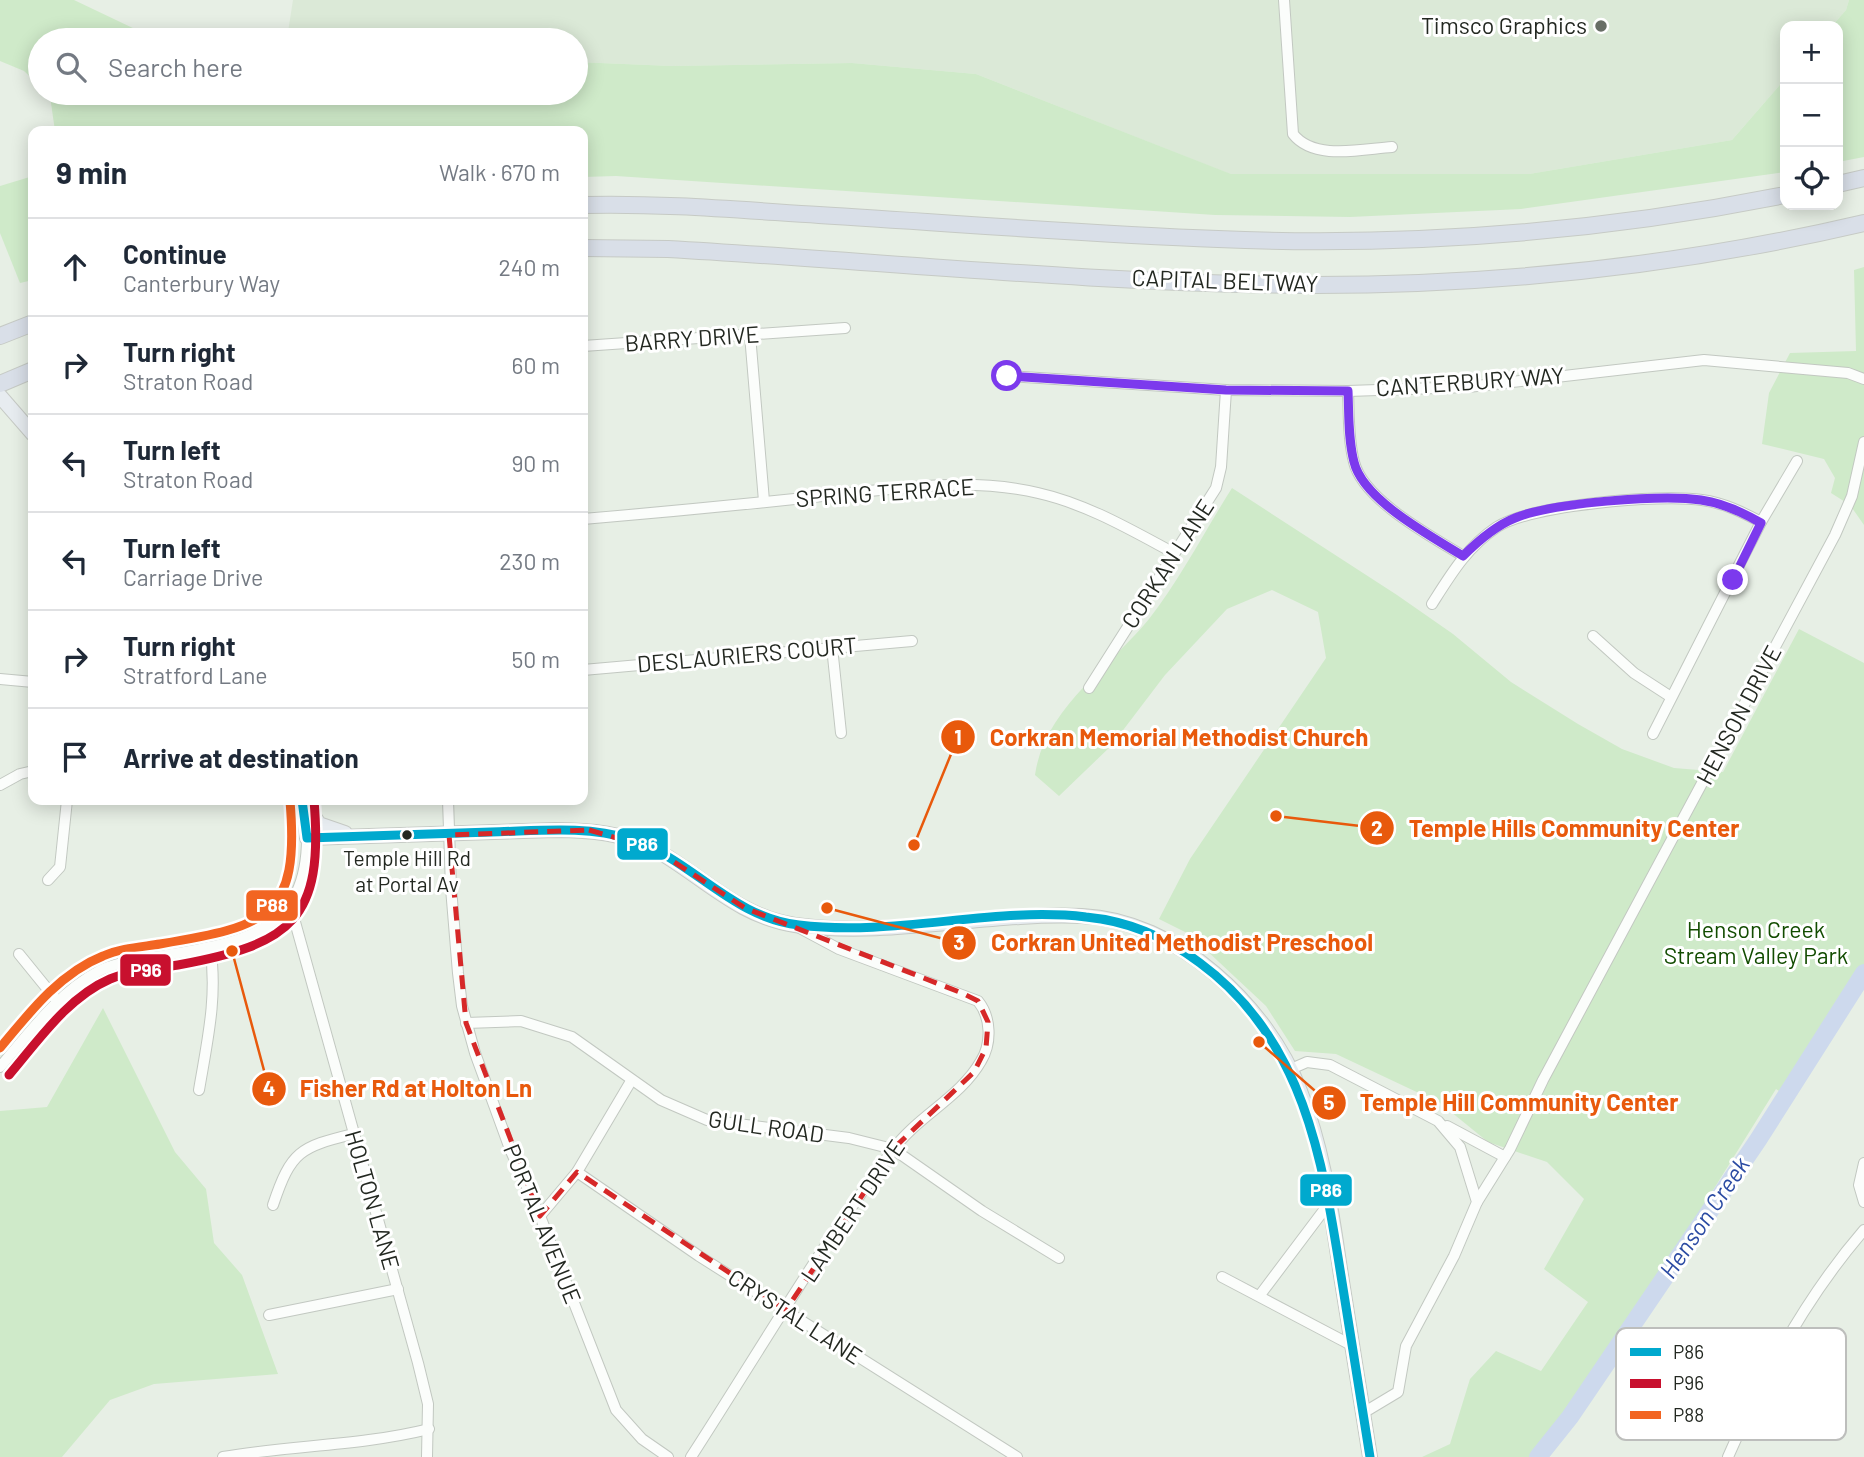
<!DOCTYPE html>
<html lang="en">
<head>
<meta charset="utf-8">
<style>
	body { margin:0; font-family:Barlow,sans-serif; background:#f6f6f7; color:#1f2937 }
	.controls { position:absolute; right:21px; top:21px; display:grid; overflow:hidden; border-radius:14px; box-shadow:0 4px 18px #0003 }
	.controls button { width:63px; height:63px; display:grid; place-items:center; padding:0; border:0; border-bottom:2px solid #e0e1e3; background:#fff; color:#1f2937; font:35px sans-serif }
	.stop { position:absolute; width:21px; height:21px; margin:-16px; border:5px solid #7c3aed; border-radius:50%; background:#fff }
	.stop.end { background:#7c3aed; border-color:#fff; box-shadow:0 2px 7px #0008 }
	.list { margin:0; padding:0; list-style:none }
	h2 { display:flex; justify-content:space-between; align-items:center; height:91px; margin:0; padding:0 28px; font-size:30px }
	h2 small { font-size:23px; font-weight:400; color:#747a83 }
	.list li { display:grid; grid-template-columns:46px 1fr auto; gap:21px; align-items:center; box-sizing:border-box; height:98px; padding:0 28px; border-top:2px solid #e0e1e3 }
	.list b { display:block; font-size:26px; white-space:nowrap }
	.list p { margin:0; font-size:23px; white-space:nowrap; color:#747a83 }
	.list em { font-size:23px; font-style:normal; color:#747a83 }
	.icon { flex:none; width:38px; height:38px; fill:none; stroke:currentColor; stroke-width:2; stroke-linecap:round; stroke-linejoin:round }
	.map { position:relative; flex:none; width:1864px; height:1457px; overflow:hidden }
	.search { position:absolute; background:#fff; box-shadow:0 4px 18px #0003; left:28px; top:28px; width:560px; height:77px; display:flex; align-items:center; gap:18px; box-sizing:border-box; padding:0 24px; border-radius:38px; color:#747a83; font-size:26px }
	.panel { position:absolute; background:#fff; box-shadow:0 4px 18px #0003; left:28px; top:126px; width:560px; height:679px; border-radius:14px }
	.map>svg:first-child { display:block }
</style>
</head>
<body>
<div class="map">
<svg width="1864" height="1457" viewBox="0 0 1864 1457">
	<rect width="100%" height="100%" fill="#e7efe5"/>
	<polygon fill="#dbe9d7" points="293,0 1849,0 1846,10 1832,26 1785,26 1785,79 1732,140 1529,174 1230,174 976,74 852,63 672,66 576,62 576,40 337,40 288,32"/>
	<g fill="#cfeac9">
		<polygon points="0,0 74,0 158,40 40,40 40,86 24,71 0,61"/>
		<polygon points="1849,0 1864,0 1864,157 1838,162 1838,26 1832,26 1846,10"/>
		<polygon points="576,62 672,66 852,63 976,74 1231,174 1529,174 1732,140 1785,79 1785,172 1521,209 1350,217 1215,215 616,176 583,177 583,131 55,131 50,96 47,93 576,93"/>
		<polygon points="33,176 33,280 20,283 0,233 0,186"/>
		<polygon points="1864,267 1864,525 1850,505 1831,493 1835,478 1824,459 1762,444 1769,393 1790,353 1856,351 1854,270"/>
		<path d="M1232,488L1397,595L1453,634L1511,682L1578,724L1622,749L1674,768L1723,772L1799,629L1864,663V989L1789,1098L1776,1089L1547,1457H1422L1450,1444L1470,1379L1496,1351L1541,1371L1588,1302L1544,1269L1584,1199L1547,1162L1488,1142L1440,1103L1336,1054L1295,1051L1266,1006L1189,934L1159,919L1190,859L1326,658L1318,612L1272,590L1227,609L1165,675L1111,746L1059,796L1035,775C1044,709 1110,667 1149,619C1179,581 1206,529 1232,488Z"/>
		<polygon points="103,1008 175,1152 206,1189 214,1243 242,1275 278,1374 154,1384 110,1400 62,1457 0,1457 0,1111 47,1107"/>
	</g>
	<g fill="none" stroke-linecap="round" stroke-linejoin="round">
		<polyline stroke="#cdd9ed" stroke-width="18" points="1538,1457 1570,1417 1758,1140 1864,973"/>
		<g stroke="#c2c8c1" stroke-width="12">
			<g id="minor">
				<path d="M1284,0L1293,134C1314,161 1362,149 1392,147"/>
				<polyline points="750,335 764,501"/>
				<polyline points="583,346 845,328"/>
				<polyline points="1007,376 1226,390 1348,391 1468,387 1704,360 1848,373 1864,379"/>
				<path d="M1348,391C1349,414 1348,439 1354,462C1363,500 1431,536 1463,556"/>
				<path d="M583,519C666,512 749,504 832,495C900,488 971,477 1038,493C1087,504 1131,530 1174,553"/>
				<path d="M1432,604C1451,574 1467,547 1497,527C1532,505 1659,494 1702,500C1724,503 1742,512 1761,522"/>
				<polyline points="1593,636 1634,673 1671,697"/>
				<polyline points="832,647 841,733"/>
				<polyline points="583,670 912,641"/>
				<polyline points="0,679 33,682"/>
				<polyline points="1089,688 1216,488 1221,467 1226,390"/>
				<polyline points="1653,734 1761,522 1797,461"/>
				<polyline points="0,785 20,774 33,771"/>
				<polyline points="448,800 451,888 458,973 462,1006 475,1053 510,1149 540,1216 616,1410 642,1439 668,1457"/>
				<polyline points="48,880 60,867 67,800"/>
				<polyline points="290,904 418,1363 428,1404 427,1457"/>
				<polyline points="19,954 58,1002"/>
				<polyline points="466,1023 521,1021 572,1037 661,1100 707,1120 849,1138 893,1149 982,1211 1059,1258"/>
				<path d="M0,1067C29,1033 59,992 99,971C114,963 133,961 150,958C229,943 307,941 307,838"/>
				<polyline points="1291,1069 1307,1062 1330,1065 1438,1121 1460,1147 1477,1202 1454,1256 1406,1346 1398,1392 1363,1413"/>
				<path d="M199,1090C207,1042 218,996 210,947"/>
				<polyline points="1447,1126 1505,1157"/>
				<polyline points="1864,1163 1859,1185 1864,1202"/>
				<polyline points="577,1172 699,1256 1017,1457"/>
				<polyline points="1477,1202 1510,1149 1543,1080 1835,535 1852,496 1864,442"/>
				<path d="M273,1205C291,1151 300,1147 353,1134"/>
				<polyline points="540,1216 577,1172 631,1081"/>
				<polyline points="1222,1277 1353,1346"/>
				<polyline points="1260,1295 1330,1202"/>
				<polyline points="269,1315 398,1289"/>
				<path d="M223,1457C292,1445 360,1446 429,1429"/>
				<path d="M691,1457C757,1355 819,1248 892,1151C917,1116 960,1098 981,1061C992,1043 991,1017 978,1001L839,949L796,926"/>
				<path d="M1728,1457C1763,1376 1806,1297 1864,1230"/>
			</g>
		</g>
		<g stroke="#c6cac5" stroke-width="16">
			<g id="major">
				<polyline points="0,396 33,434"/>
				<path d="M302,800L307,838L555,830C589,830 625,833 656,850C702,876 739,917 795,925C890,938 987,912 1082,916C1176,920 1267,1005 1300,1091C1323,1148 1331,1209 1340,1269C1350,1332 1360,1394 1370,1457"/>
				<polyline points="305,803 319,824 345,833"/>
			</g>
		</g>
		<g stroke="#c6cac5" stroke-width="18">
			<g id="highway">
				<polyline points="1838,184 1864,178"/>
				<path d="M583,205C661,203 740,210 819,215C952,223 1085,234 1218,239C1408,247 1600,232 1785,195"/>
				<path d="M583,248L668,249C878,261 1090,283 1301,285C1489,286 1680,266 1864,223"/>
				<polyline points="0,336 33,323"/>
				<polyline points="0,384 33,370"/>
			</g>
		</g>
		<use href="#minor" stroke="#fbfdfb" stroke-width="10"/>
		<use href="#major" stroke="#e7ecf0" stroke-width="14"/>
		<use href="#highway" stroke="#d9dfe8" stroke-width="16"/>
		<g stroke="#fff" stroke-width="14">
			<path id="bus-1" d="M302,800L307,838C368,836 430,834 491,832C537,831 586,825 630,839C692,859 732,918 799,925C896,937 993,906 1086,917C1129,921 1166,937 1200,963C1305,1040 1323,1162 1342,1282C1351,1341 1361,1399 1370,1457"/>
		</g>
		<g stroke="#fff" stroke-width="14">
			<path id="bus-2" d="M9,1075C38,1041 68,997 110,979C131,970 155,969 178,965C292,944 324,920 314,800"/>
		</g>
		<g stroke="#fff" stroke-width="14">
			<path id="bus-3" d="M0,1048C29,1013 60,973 103,956C121,948 141,947 160,944C267,926 300,918 290,801"/>
		</g>
		<use href="#bus-1" stroke="#00a9ce" stroke-width="9"/>
		<use href="#bus-2" stroke="#c8102e" stroke-width="9"/>
		<use href="#bus-3" stroke="#f26522" stroke-width="9"/>
	</g>
	<g fill="none" stroke-linecap="round" stroke-linejoin="round">
		<path stroke="#7c3aed" stroke-width="9" d="M1007,376L1226,390L1348,391C1349,414 1348,439 1354,462C1363,500 1431,536 1463,556C1478,541 1495,526 1515,518C1550,503 1663,494 1701,500C1723,503 1742,512 1761,523L1733,580"/>
	</g>
	<path fill="none" stroke="#d62828" stroke-width="5" stroke-dasharray="14 9" stroke-linejoin="round" d="M589,830L654,849L745,908L962,993L978,1001L988,1022L986,1048L974,1072L893,1149L786,1310L577,1172L540,1216L466,1023L449,835Z"/>
	<circle fill="#686e66" stroke="#fff" stroke-width="2.5" cx="1601" cy="26" r="7"/>
	<circle fill="#232821" stroke="#fff" stroke-width="2.5" cx="407" cy="835" r="6"/>
	<g text-anchor="middle" stroke-width="6" stroke-linejoin="round" paint-order="stroke">
		<g font-size="21" fill="#232821" stroke="#fff">
			<text x="407" y="866">Temple Hill Rd<tspan x="407" dy="26">at Portal Av</tspan></text>
		</g>
		<g font-size="23" fill="#232821" stroke="#fff" text-anchor="end">
			<text x="1587" y="34">Timsco Graphics</text>
		</g>
		<g font-size="23" fill="#232821" stroke="#fff">
			<text transform="translate(1225 281) rotate(2)" y="8">CAPITAL BELTWAY</text>
			<text transform="translate(692 339) rotate(-4)" y="8">BARRY DRIVE</text>
			<text transform="translate(1470 382) rotate(-4)" y="8">CANTERBURY WAY</text>
			<text transform="translate(885 493) rotate(-4)" y="8">SPRING TERRACE</text>
			<text transform="translate(1168 564) rotate(-57)" y="8">CORKAN LANE</text>
			<text transform="translate(747 655) rotate(-5)" y="8">DESLAURIERS COURT</text>
			<text transform="translate(1739 715) rotate(-62)" y="8">HENSON DRIVE</text>
			<text transform="translate(766 1127) rotate(8)" y="8">GULL ROAD</text>
			<text transform="translate(372 1200) rotate(74)" y="8">HOLTON LANE</text>
			<text transform="translate(853 1211) rotate(-56)" y="8">LAMBERT DRIVE</text>
			<text transform="translate(542 1224) rotate(68)" y="8">PORTAL AVENUE</text>
			<text transform="translate(795 1317) rotate(33)" y="8">CRYSTAL LANE</text>
		</g>
		<g font-size="23" fill="#124c00" stroke="#fff">
			<text x="1756" y="938">Henson Creek<tspan x="1756" dy="26">Stream Valley Park</tspan></text>
		</g>
		<g font-size="24" font-style="italic" fill="#2b4ba3" stroke="#fff">
			<text transform="translate(1705 1218) rotate(-56)" y="8">Henson Creek</text>
		</g>
	</g>
	<rect x="1616" y="1328" width="230" height="112" rx="10" fill="#fff" stroke="#bdbebc" stroke-width="2"/>
	<rect x="1630" y="1348" width="31" height="8" fill="#00a9ce"/>
	<rect x="1630" y="1379" width="31" height="9" fill="#c8102e"/>
	<rect x="1630" y="1411" width="31" height="8" fill="#f26522"/>
	<g font-size="19" fill="#232821">
		<text x="1673" y="1359">P86</text>
		<text x="1673" y="1390">P96</text>
		<text x="1673" y="1422">P88</text>
	</g>
	<path fill="none" stroke="#e8590c" stroke-width="2.5" d="M914 845L958 737M1276 816L1377 828M827 908L959 943M232 951L269 1089M1259 1042L1329 1103"/>
	<g fill="#e8590c" stroke="#fff" stroke-width="2.5">
		<circle cx="914" cy="845" r="7"/>
		<circle cx="1276" cy="816" r="7"/>
		<circle cx="827" cy="908" r="7"/>
		<circle cx="232" cy="951" r="7"/>
		<circle cx="1259" cy="1042" r="7"/>
		<circle cx="958" cy="737" r="18"/>
		<circle cx="1377" cy="828" r="18"/>
		<circle cx="959" cy="943" r="18"/>
		<circle cx="269" cy="1089" r="18"/>
		<circle cx="1329" cy="1103" r="18"/>
	</g>
	<g font-size="21" text-anchor="middle" font-weight="bold" fill="#fff">
		<text x="958" y="745">1</text>
		<text x="1377" y="836">2</text>
		<text x="959" y="950">3</text>
		<text x="269" y="1096">4</text>
		<text x="1329" y="1110">5</text>
	</g>
	<g font-size="24" text-anchor="middle" font-weight="bold" fill="#e8590c" stroke="#fff" stroke-width="6" stroke-linejoin="round" paint-order="stroke">
		<text x="1179" y="746">Corkran Memorial Methodist Church</text>
		<text x="1574" y="837">Temple Hills Community Center</text>
		<text x="1182" y="951">Corkran United Methodist Preschool</text>
		<text x="416" y="1097">Fisher Rd at Holton Ln</text>
		<text x="1519" y="1111">Temple Hill Community Center</text>
	</g>
	<g stroke="#fff" stroke-width="2.5">
		<rect x="616" y="827" width="53" height="34" rx="7" fill="#00a9ce"/>
		<rect x="245" y="889" width="54" height="33" rx="7" fill="#f26522"/>
		<rect x="119" y="953" width="53" height="34" rx="7" fill="#c8102e"/>
		<rect x="1299" y="1173" width="54" height="34" rx="7" fill="#00a9ce"/>
	</g>
	<g font-size="19" text-anchor="middle" font-weight="bold" fill="#fff">
		<text x="642" y="851">P86</text>
		<text x="272" y="912">P88</text>
		<text x="146" y="977">P96</text>
		<text x="1326" y="1197">P86</text>
	</g>
</svg>
<div class="controls">
<button>+</button>
<button>−</button>
<button><svg class="icon" aria-label="locate" viewBox="0 0 24 24"><circle cx="12" cy="12" r="6"/><path d="M12 2v4M12 18v4M2 12h4M18 12h4"/></svg></button>
</div>
<div class="stop" style="left:1007px;top:376px"></div>
<div class="stop end" style="left:1733px;top:580px"></div>
<div class="search"><svg class="icon" aria-label="search" viewBox="0 0 24 24"><circle cx="10" cy="10" r="6"/><path d="M15 15l6 6"/></svg>Search here</div>
<section class="panel">
<h2>9 min<small>Walk · 670 m</small></h2>
<ul class="list">
<li><svg class="icon" aria-label="ahead" viewBox="0 0 24 24"><path d="M12 20V5M6 11l6-6 6 6"/></svg><div><b>Continue</b><p>Canterbury Way</p></div><em>240 m</em></li>
<li><svg class="icon" aria-label="right" viewBox="0 0 24 24"><path d="M7 20v-9h11M14 6l5 5-5 5"/></svg><div><b>Turn right</b><p>Straton Road</p></div><em>60 m</em></li>
<li><svg class="icon" aria-label="left" viewBox="0 0 24 24"><path d="M17 20v-9H6M10 6l-5 5 5 5"/></svg><div><b>Turn left</b><p>Straton Road</p></div><em>90 m</em></li>
<li><svg class="icon" aria-label="left" viewBox="0 0 24 24"><path d="M17 20v-9H6M10 6l-5 5 5 5"/></svg><div><b>Turn left</b><p>Carriage Drive</p></div><em>230 m</em></li>
<li><svg class="icon" aria-label="right" viewBox="0 0 24 24"><path d="M7 20v-9h11M14 6l5 5-5 5"/></svg><div><b>Turn right</b><p>Stratford Lane</p></div><em>50 m</em></li>
<li><svg class="icon" aria-label="arrive" viewBox="0 0 24 24"><path d="M6 21V4h12l-3 4 3 4H6"/></svg><div><b>Arrive at destination</b></div></li>
</ul>
</section>
</div>
</body>
</html>
